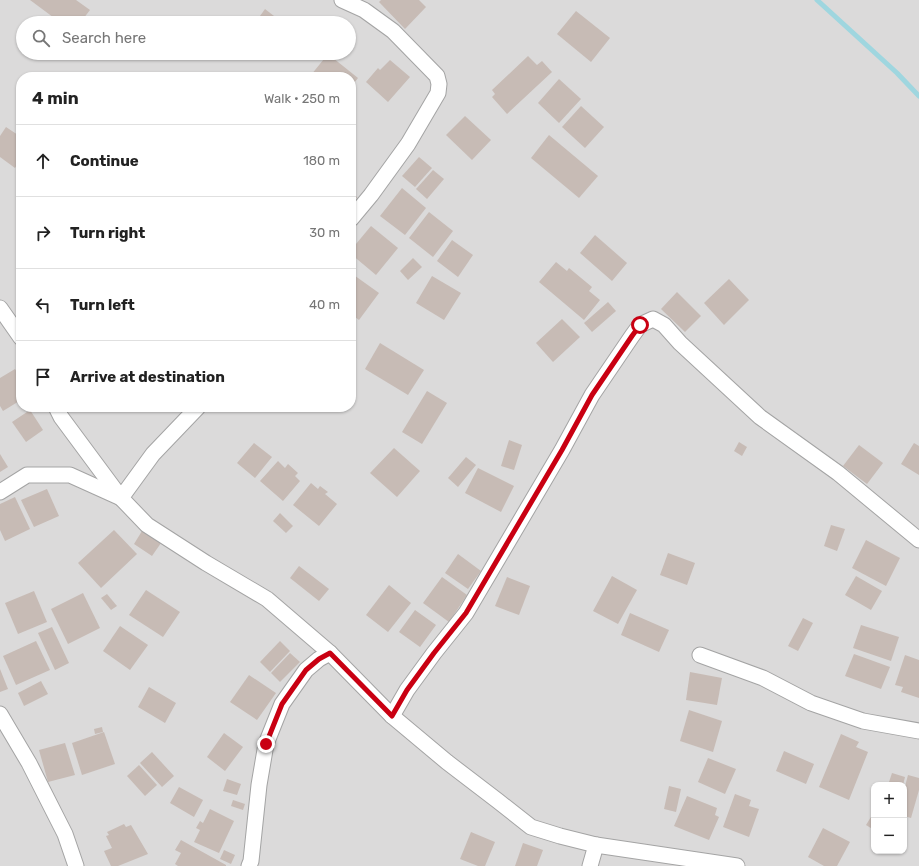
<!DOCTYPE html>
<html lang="en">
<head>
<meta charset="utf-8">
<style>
	body { margin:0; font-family:Rubik,sans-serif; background:#f2f2f2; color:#222 }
	.controls { position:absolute; right:12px; bottom:12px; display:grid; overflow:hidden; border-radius:8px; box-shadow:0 1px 3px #0004 }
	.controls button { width:36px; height:36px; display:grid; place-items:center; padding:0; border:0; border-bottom:1px solid #e0e0e0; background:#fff; color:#222; font:20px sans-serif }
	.stop { position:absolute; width:12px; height:12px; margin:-9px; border:3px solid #c90012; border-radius:50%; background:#fff }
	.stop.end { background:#c90012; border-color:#fff; box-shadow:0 1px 4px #0008 }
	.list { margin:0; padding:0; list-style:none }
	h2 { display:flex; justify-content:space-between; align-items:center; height:52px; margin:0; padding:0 16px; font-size:17px }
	h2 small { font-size:13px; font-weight:400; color:#767676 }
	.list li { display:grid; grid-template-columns:26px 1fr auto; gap:12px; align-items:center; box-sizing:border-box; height:72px; padding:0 16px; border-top:1px solid #e0e0e0 }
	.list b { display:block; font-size:15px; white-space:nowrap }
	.list em { font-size:13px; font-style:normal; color:#767676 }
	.icon { flex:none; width:22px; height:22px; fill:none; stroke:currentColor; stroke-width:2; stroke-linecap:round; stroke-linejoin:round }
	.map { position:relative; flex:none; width:919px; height:866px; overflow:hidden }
	.search { position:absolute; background:#fff; box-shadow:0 1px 3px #0004; left:16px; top:16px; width:340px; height:44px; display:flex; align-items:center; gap:10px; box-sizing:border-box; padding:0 14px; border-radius:22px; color:#767676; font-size:15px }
	.panel { position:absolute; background:#fff; box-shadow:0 1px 3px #0004; left:16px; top:72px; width:340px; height:340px; border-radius:16px }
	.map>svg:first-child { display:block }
</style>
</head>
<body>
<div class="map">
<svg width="919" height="866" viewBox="0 0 919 866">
	<rect width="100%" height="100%" fill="#efe9e2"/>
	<path fill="#dbdada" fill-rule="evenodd" d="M0,0H919V866H0ZM23,23H349V53H23ZM21,77H351V407H21ZM874,785H904V851H874Z"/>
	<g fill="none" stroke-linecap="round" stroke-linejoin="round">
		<polyline stroke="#9fd6df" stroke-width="5" points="817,0 897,73 919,96"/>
	</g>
	<g fill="#c7bbb5">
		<polygon points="30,0 76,0 90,10 80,23 61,23"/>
		<polygon points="381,0 419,0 426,7 405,29 379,2"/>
		<polygon points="265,9 283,23 255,23"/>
		<polygon points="576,11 610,38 591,62 557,34"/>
		<polygon points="328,54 358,78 351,87 351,77 314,77 311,75"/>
		<polygon points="528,56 537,65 542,61 552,72 507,114 492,97 495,94 492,90"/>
		<polygon points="390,60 410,77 388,102 366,82 378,68 380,70"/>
		<polygon points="559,79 581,99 559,123 538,103"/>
		<polygon points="581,106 604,127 585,148 562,127"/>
		<polygon points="465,116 491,140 472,160 446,135"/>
		<polygon points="6,127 21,137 21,159 15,168 0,157 0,136"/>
		<polygon points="549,135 598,176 579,198 531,158"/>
		<polygon points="419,157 432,168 415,187 402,176"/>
		<polygon points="433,170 444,179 427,199 416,189"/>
		<polygon points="402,188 426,208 405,235 380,216"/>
		<polygon points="351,192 357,197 351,205"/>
		<polygon points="429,212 453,231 433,257 409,238"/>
		<polygon points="371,226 398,248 376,275 351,254 351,250"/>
		<polygon points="595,235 627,263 612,281 580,253"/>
		<polygon points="452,240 473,255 458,277 437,261"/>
		<polygon points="413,258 422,267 408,280 400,271"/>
		<polygon points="556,262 567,271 569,268 592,287 589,291 600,300 584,320 539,282"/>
		<polygon points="351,273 379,293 359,320 351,314"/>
		<polygon points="432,276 461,293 444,320 416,303"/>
		<polygon points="729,279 749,300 724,325 704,303"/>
		<polygon points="677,292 701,316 685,332 661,309"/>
		<polygon points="608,302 616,311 592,332 584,323"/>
		<polygon points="562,319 580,337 553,362 536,343"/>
		<polygon points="380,343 424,370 408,395 365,369"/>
		<polygon points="15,369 21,379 21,400 3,411 0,406 0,378"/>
		<polygon points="427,391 447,403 422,444 402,432"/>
		<polygon points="30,410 43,430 26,442 12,422"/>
		<polygon points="509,440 522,445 514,470 501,466"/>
		<polygon points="739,442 747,447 742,456 734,451"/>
		<polygon points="254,443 272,457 255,478 237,463"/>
		<polygon points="914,443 919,446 919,475 901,464"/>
		<polygon points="859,445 883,463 867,484 843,466"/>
		<polygon points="394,448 420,471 397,497 370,473"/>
		<polygon points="0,454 8,467 0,472"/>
		<polygon points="466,457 476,465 458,487 448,478"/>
		<polygon points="278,461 285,468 288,464 298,473 295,476 300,481 283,501 260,481"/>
		<polygon points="478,468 514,486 501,512 465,493"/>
		<polygon points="311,483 318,489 320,486 328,492 325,494 337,504 319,526 293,505"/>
		<polygon points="47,489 59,516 34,527 21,500"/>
		<polygon points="15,497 30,529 5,541 0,530 0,504"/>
		<polygon points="280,513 293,526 286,533 273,521"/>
		<polygon points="831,525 845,529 837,551 824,546"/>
		<polygon points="114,530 137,554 101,588 78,563"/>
		<polygon points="142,531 161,543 152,556 134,544"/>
		<polygon points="866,540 900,558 886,586 852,568"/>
		<polygon points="668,553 695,563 687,585 660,575"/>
		<polygon points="458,554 481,571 468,589 445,573"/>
		<polygon points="299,566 329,589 319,601 290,578"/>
		<polygon points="612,576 637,590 618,624 593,611"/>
		<polygon points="856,576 882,591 871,610 845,595"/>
		<polygon points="442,577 467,595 449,622 423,603"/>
		<polygon points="507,577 530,586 519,615 495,606"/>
		<polygon points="389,585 411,603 388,632 366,615"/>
		<polygon points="146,590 180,612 163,637 129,615"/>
		<polygon points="34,591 47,622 18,634 5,603"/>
		<polygon points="83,593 100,628 68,644 51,609"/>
		<polygon points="107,594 117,606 111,610 101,598"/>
		<polygon points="415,610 436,625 420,647 399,632"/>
		<polygon points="630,613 669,630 659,652 621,635"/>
		<polygon points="803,618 813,623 798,651 788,646"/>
		<polygon points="861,625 899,637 891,661 853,648"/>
		<polygon points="120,626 148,645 130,670 103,651"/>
		<polygon points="52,627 69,663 55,670 38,633"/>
		<polygon points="36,641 50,670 16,685 3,656"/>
		<polygon points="280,641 290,651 270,672 260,662"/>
		<polygon points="290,653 300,662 280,682 271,673"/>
		<polygon points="854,654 890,667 881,689 845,676"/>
		<polygon points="905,655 919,660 919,698 901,692 903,687 895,685"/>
		<polygon points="0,669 8,689 0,692"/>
		<polygon points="690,672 722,678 717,705 686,700"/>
		<polygon points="249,675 276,693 257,720 230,702"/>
		<polygon points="41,681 48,694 24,706 18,693"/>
		<polygon points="149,687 176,703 165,723 138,707"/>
		<polygon points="689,710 722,721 713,752 680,741"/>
		<polygon points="102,727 103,732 95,734 94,729"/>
		<polygon points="104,732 115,764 82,775 72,743"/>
		<polygon points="224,733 243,747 225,771 207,757"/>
		<polygon points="841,734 859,742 856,747 868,752 849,800 819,787"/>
		<polygon points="65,743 75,775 48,782 39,750"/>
		<polygon points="784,751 814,764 806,784 776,771"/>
		<polygon points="152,752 174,776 162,787 140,763"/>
		<polygon points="708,758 736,769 725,794 698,782"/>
		<polygon points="139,765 157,785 145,796 127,776"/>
		<polygon points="892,773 905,777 903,785 888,785"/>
		<polygon points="908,775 919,778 919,790 911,818 904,816 904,790"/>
		<polygon points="227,779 241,784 237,795 223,791"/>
		<polygon points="669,786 681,789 676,812 664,809"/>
		<polygon points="179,787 203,800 194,817 170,803"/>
		<polygon points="735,794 751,800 749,806 759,809 749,837 723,827"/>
		<polygon points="687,796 717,808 715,815 719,817 709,840 674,826"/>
		<polygon points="233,800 245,804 243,810 231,806"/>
		<polygon points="210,809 234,821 219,853 194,842 200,830 196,828 200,821 203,823"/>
		<polygon points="874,812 874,830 866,825"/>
		<polygon points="124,824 126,827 131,825 148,854 118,866 111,866 104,851 112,848 106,836 109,835 107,832"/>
		<polygon points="823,828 850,842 837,866 824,866 808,857"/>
		<polygon points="471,832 495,842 485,866 478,866 460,859"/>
		<polygon points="181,840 226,865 226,866 178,866 175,864 181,853 175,850"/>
		<polygon points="523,843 543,850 537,866 515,866"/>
		<polygon points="224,850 235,855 231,864 220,859"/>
	</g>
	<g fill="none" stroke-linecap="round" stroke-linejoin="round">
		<g stroke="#a4a4a4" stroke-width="17">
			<g id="minor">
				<polyline points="342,0 364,10 393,31 437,76 439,84 438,93 408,144 371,195 351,219"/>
				<polyline points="0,308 21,338"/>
				<polyline points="56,407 61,417 121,498 147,525 206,563 267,599 330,653 392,716 447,762 498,801 531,827 560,836 596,845 737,866"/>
				<polyline points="0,492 27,475 70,475 121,498 153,454 198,407"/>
				<polyline points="700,655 763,678 811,703 863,721 919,731"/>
				<polyline points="0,714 29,763 65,834 76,866"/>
				<polyline points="392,716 407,690 434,653 466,613 562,450 592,395 632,336 640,325 653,319 664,325 680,343 760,417 838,473 919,540"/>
				<polyline points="249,866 251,861 259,785 266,744 282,704 306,670 319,659 330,653"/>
				<polyline points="590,866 596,845"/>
			</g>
		</g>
		<use href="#minor" stroke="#fff" stroke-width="15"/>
	</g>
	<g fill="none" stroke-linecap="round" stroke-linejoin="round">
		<polyline stroke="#c90012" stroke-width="5" points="266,744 282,704 306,670 319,659 330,653 392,716 407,690 434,653 466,613 562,450 592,395 632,336 640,325"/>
	</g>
</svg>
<div class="controls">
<button>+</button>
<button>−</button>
</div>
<div class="stop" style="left:640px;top:325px"></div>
<div class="stop end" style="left:266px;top:744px"></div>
<div class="search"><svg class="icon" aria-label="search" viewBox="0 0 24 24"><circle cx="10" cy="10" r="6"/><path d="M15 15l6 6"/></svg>Search here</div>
<section class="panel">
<h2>4 min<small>Walk · 250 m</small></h2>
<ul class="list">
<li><svg class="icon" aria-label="ahead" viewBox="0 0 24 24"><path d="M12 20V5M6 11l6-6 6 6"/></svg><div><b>Continue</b></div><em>180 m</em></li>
<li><svg class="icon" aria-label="right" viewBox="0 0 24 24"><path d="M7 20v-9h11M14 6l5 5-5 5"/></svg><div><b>Turn right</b></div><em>30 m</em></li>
<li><svg class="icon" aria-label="left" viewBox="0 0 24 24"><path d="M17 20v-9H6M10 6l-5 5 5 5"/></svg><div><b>Turn left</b></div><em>40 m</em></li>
<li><svg class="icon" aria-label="arrive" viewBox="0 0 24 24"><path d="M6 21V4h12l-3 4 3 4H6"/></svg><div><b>Arrive at destination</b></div></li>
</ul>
</section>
</div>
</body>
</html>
